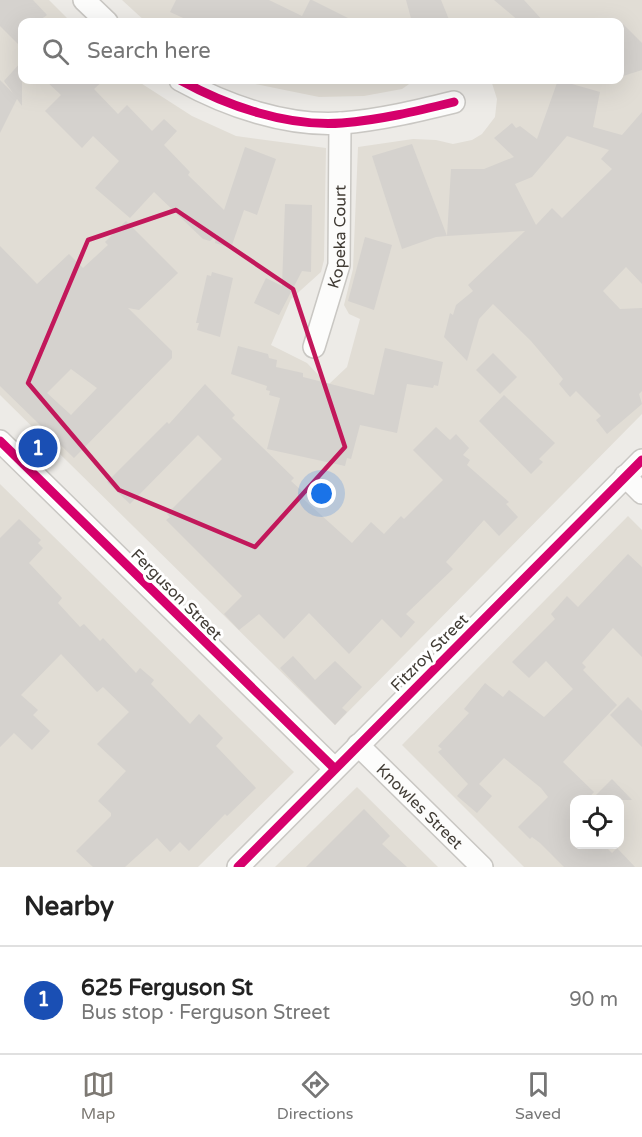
<!DOCTYPE html>
<html lang="en">
<head>
<meta charset="utf-8">
<style>
	body { margin:0; font-family:"Varela Round",sans-serif; background:#f6f6f6; color:#222 }
	.controls { position:absolute; right:18px; bottom:18px; display:grid; overflow:hidden; border-radius:12px; box-shadow:0 6px 24px #0002 }
	.controls button { width:54px; height:54px; display:grid; place-items:center; padding:0; border:0; border-bottom:2px solid #e0e0e0; background:#fff; color:#222; font:30px sans-serif }
	.you { position:absolute; left:322px; top:494px; width:21px; height:21px; margin:-15px; border:4px solid #fff; border-radius:50%; background:#1a73e8; box-shadow:0 0 0 9px #1a73e833 }
	.badge { display:grid; place-items:center; width:39px; height:39px; border-radius:50%; background:#7d7973; color:#fff; font-size:20px; font-weight:700 }
	.pin { position:absolute; translate:-50% -50%; border:3px solid #fff; box-shadow:0 2px 6px #0006 }
	.list { margin:0; padding:0; list-style:none }
	h2 { display:flex; justify-content:space-between; align-items:center; height:78px; margin:0; padding:0 24px; font-size:26px }
	h2 small { font-size:20px; font-weight:400; color:#767676 }
	.list li { display:grid; grid-template-columns:39px 1fr auto; gap:18px; align-items:center; box-sizing:border-box; height:108px; padding:0 24px; border-top:2px solid #e0e0e0 }
	.list b { display:block; font-size:22px; white-space:nowrap }
	.list p { margin:0; font-size:20px; white-space:nowrap; color:#767676 }
	.list em { font-size:20px; font-style:normal; color:#767676 }
	.icon { flex:none; width:33px; height:33px; fill:none; stroke:currentColor; stroke-width:2; stroke-linecap:round; stroke-linejoin:round }
	.map { position:relative; flex:none; width:642px; height:867px; overflow:hidden }
	.search { position:absolute; background:#fff; box-shadow:0 6px 24px #0002; left:18px; right:18px; top:18px; height:66px; display:flex; align-items:center; gap:15px; box-sizing:border-box; padding:0 21px; border-radius:12px; color:#767676; font-size:22px }
	.sheet { height:186px; background:#fff }
	nav { display:flex; justify-content:space-around; align-items:center; box-sizing:border-box; height:84px; border-top:2px solid #e0e0e0; background:#fff; font-size:16px; color:#767676 }
	nav a { display:grid; justify-items:center; gap:3px }
	nav .on { color:#7d7973 }
	.map>svg:first-child { display:block }
</style>
</head>
<body>
<div class="map">
<svg width="642" height="867" viewBox="0 0 642 867">
	<rect width="100%" height="100%" fill="#edebe7"/>
	<g fill="#e1ddd5" fill-rule="evenodd">
		<polygon points="0,0 49,0 71,22 22,22 22,80 136,80 192,116 236,136 326,148 324,260 321,272 291,299 271,345 307,363 328,385 347,367 360,319 349,314 344,305 353,269 358,147 413,139 436,140 453,144 472,140 482,134 495,117 497,99 491,80 620,80 620,22 146,22 122,0 642,0 642,414 335,725 0,395"/>
		<polygon points="236,80 415,80 402,89 364,96 319,97"/>
		<polygon points="0,484 294,772 198,867 0,867"/>
		<path d="M628,516L642,530V867H524L402,745ZM574,800H620V844H574Z"/>
		<polygon points="357,787 438,867 275,867"/>
	</g>
	<g fill="#d5d2ce" fill-rule="evenodd">
		<polygon points="0,0 33,0 47,15 37,22 22,22 22,48 0,26"/>
		<polygon points="176,0 269,0 302,16 310,0 312,0 356,22 192,22 170,12"/>
		<polygon points="406,0 441,0 450,22 412,22"/>
		<polygon points="494,0 524,0 544,22 520,22"/>
		<polygon points="620,21 642,43 642,70 620,77"/>
		<polygon points="22,61 22,106 17,99 0,133 0,80 13,93 4,81"/>
		<polygon points="45,80 104,80 94,89 118,114 127,105 152,131 164,119 177,131 164,145 190,172 188,175 224,210 245,147 276,159 257,215 244,210 231,248 215,243 217,234 210,241 203,239 154,192 130,218 95,188 119,161 93,136 82,148 45,111 61,95"/>
		<path d="M558,80L600,92L593,127L622,135L642,112V284L626,267L603,291L620,309L642,308V391L639,394L642,404L607,434L596,420L601,416L576,391L570,397L559,384L563,379L531,341L493,304L479,319L467,361L444,337L450,313L453,315L456,305L473,291L468,285L525,231L447,236L451,169H484L514,157L494,138L512,123L516,128L520,126L537,139ZM567,136L609,150L601,159L612,169L562,218L552,208L536,225L515,184L532,177Z"/>
		<polygon points="412,144 447,236 436,237 402,249 372,156"/>
		<polygon points="285,204 312,205 311,272 302,271 279,315 254,303 266,278 282,286"/>
		<path d="M126,221L178,273L139,310L128,308L172,351V358L74,458L0,386V246L37,284L69,254L83,268L108,245L105,242ZM71,369L97,388L71,415L47,393Z"/>
		<polygon points="365,237 392,245 374,310 348,301"/>
		<polygon points="212,272 233,278 220,337 197,330 199,323 196,323 207,275 211,276"/>
		<polygon points="238,346 268,354 269,358 277,360 276,367 303,373 303,377 374,395 385,348 443,362 438,386 434,385 433,388 407,384 397,433 360,425 351,459 347,458 345,466 267,449 280,398 269,395 270,391 266,390 267,386 231,374"/>
		<polygon points="493,353 517,377 500,394 476,370"/>
		<polygon points="205,384 235,415 232,418 294,478 291,481 302,491 299,495 352,543 371,522 384,534 401,516 404,519 443,480 413,450 436,427 450,440 456,434 469,448 463,455 470,460 467,465 509,502 506,504 518,517 499,536 484,520 446,562 453,569 406,614 415,622 401,638 382,619 349,654 309,613 284,639 259,614 239,630 224,614 242,596 166,520 170,517 167,514 222,459 198,435 130,504 107,482 167,422 169,424"/>
		<polygon points="504,395 555,443 539,459 543,462 531,474 479,421"/>
		<polygon points="19,519 41,540 38,543 43,548 29,563 62,598 58,603 80,627 84,624 100,641 103,638 136,673 140,668 154,680 151,684 190,724 199,714 223,738 216,746 256,788 227,816 225,814 189,851 180,842 170,852 157,838 125,867 93,867 76,851 111,816 111,813 98,801 126,771 97,744 129,712 103,687 97,692 61,654 21,695 38,710 33,715 50,731 32,750 14,733 0,747 0,538"/>
		<polygon points="628,554 642,567 642,657 613,628 582,663 586,667 583,670 617,705 563,762 594,792 587,800 574,800 574,844 603,844 612,853 617,848 635,867 564,867 540,843 532,837 530,839 518,827 548,797 541,788 504,758 479,784 492,796 477,813 457,796 468,784 438,752 442,749 438,746 469,713 464,709 485,683 503,697 509,690 544,717 573,689 546,661 529,678 512,662 555,619 551,614 567,596 578,607"/>
		<polygon points="293,656 315,680 335,661 362,687 342,708 347,712 335,725 280,668"/>
		<polygon points="628,697 642,711 642,747 610,715"/>
		<polygon points="612,779 632,800 591,800"/>
		<polygon points="364,809 390,836 382,844 407,867 306,867"/>
	</g>
	<g fill="none" stroke-linecap="round" stroke-linejoin="round">
		<g stroke="#c9c7c3" stroke-width="24">
			<g id="minor">
				<polyline points="84,0 107,22"/>
				<path d="M180,80C227,106 287,127 342,123C380,120 417,111 454,102"/>
				<path id="s1" d="M314,347L339,265L340,123"/>
				<polyline points="0,441 334,768"/>
				<polyline points="625,476 642,493"/>
				<path id="s2" d="M358,745L482,867"/>
				<polyline points="238,867 642,460"/>
			</g>
		</g>
		<use href="#minor" stroke="#fcfcfb" stroke-width="21"/>
		<g stroke="#fff" stroke-width="13">
			<g id="cycleway">
				<path d="M180,80C227,106 287,127 342,123C380,120 417,111 454,102"/>
				<polyline points="0,441 334,768"/>
				<polyline points="238,867 642,460"/>
			</g>
		</g>
		<use href="#cycleway" stroke="#d6006c" stroke-width="9"/>
	</g>
	<path fill="none" stroke="#c2185b" stroke-width="4.5" stroke-linejoin="round" d="M176,210L293,289L345,447L255,547L119,490L28,383L88,240Z"/>
	<g text-anchor="middle" stroke-width="6" stroke-linejoin="round" paint-order="stroke">
		<g font-size="16" fill="#413c35" stroke="#fff">
			<text dy="6" stroke="none"><textPath href="#s1" startOffset="114">Kopeka Court</textPath></text>
			<text transform="translate(177 594) rotate(45)" y="6">Ferguson Street</text>
			<text transform="translate(429 652) rotate(-45)" y="6">Fitzroy Street</text>
			<text dy="6" stroke="none"><textPath href="#s2" startOffset="87">Knowles Street</textPath></text>
		</g>
	</g>
</svg>
<div class="controls">
<button><svg class="icon" aria-label="locate" viewBox="0 0 24 24"><circle cx="12" cy="12" r="6"/><path d="M12 2v4M12 18v4M2 12h4M18 12h4"/></svg></button>
</div>
<div class="you"></div>
<div class="pin badge" style="left:38px;top:448px;background:#1a4fb4">1</div>
<div class="search"><svg class="icon" aria-label="search" viewBox="0 0 24 24"><circle cx="10" cy="10" r="6"/><path d="M15 15l6 6"/></svg>Search here</div>
</div>
<section class="sheet">
<h2>Nearby<small></small></h2>
<ul class="list">
<li><span class="badge" style="background:#1a4fb4">1</span><div><b>625 Ferguson St</b><p>Bus stop · Ferguson Street</p></div><em>90 m</em></li>
</ul>
</section>
<nav>
<a class="on"><svg class="icon" aria-label="map" viewBox="0 0 24 24"><path d="M3 6l6-2 6 2 6-2v14l-6 2-6-2-6 2zM9 4v14M15 6v14"/></svg>Map</a>
<a><svg class="icon" aria-label="directions" viewBox="0 0 24 24"><path d="M12 3l9 9-9 9-9-9zM9 14v-3h6M13 9l2 2-2 2"/></svg>Directions</a>
<a><svg class="icon" aria-label="saved" viewBox="0 0 24 24"><path d="M7 4h10v16l-5-4-5 4z"/></svg>Saved</a>
</nav>
</body>
</html>
